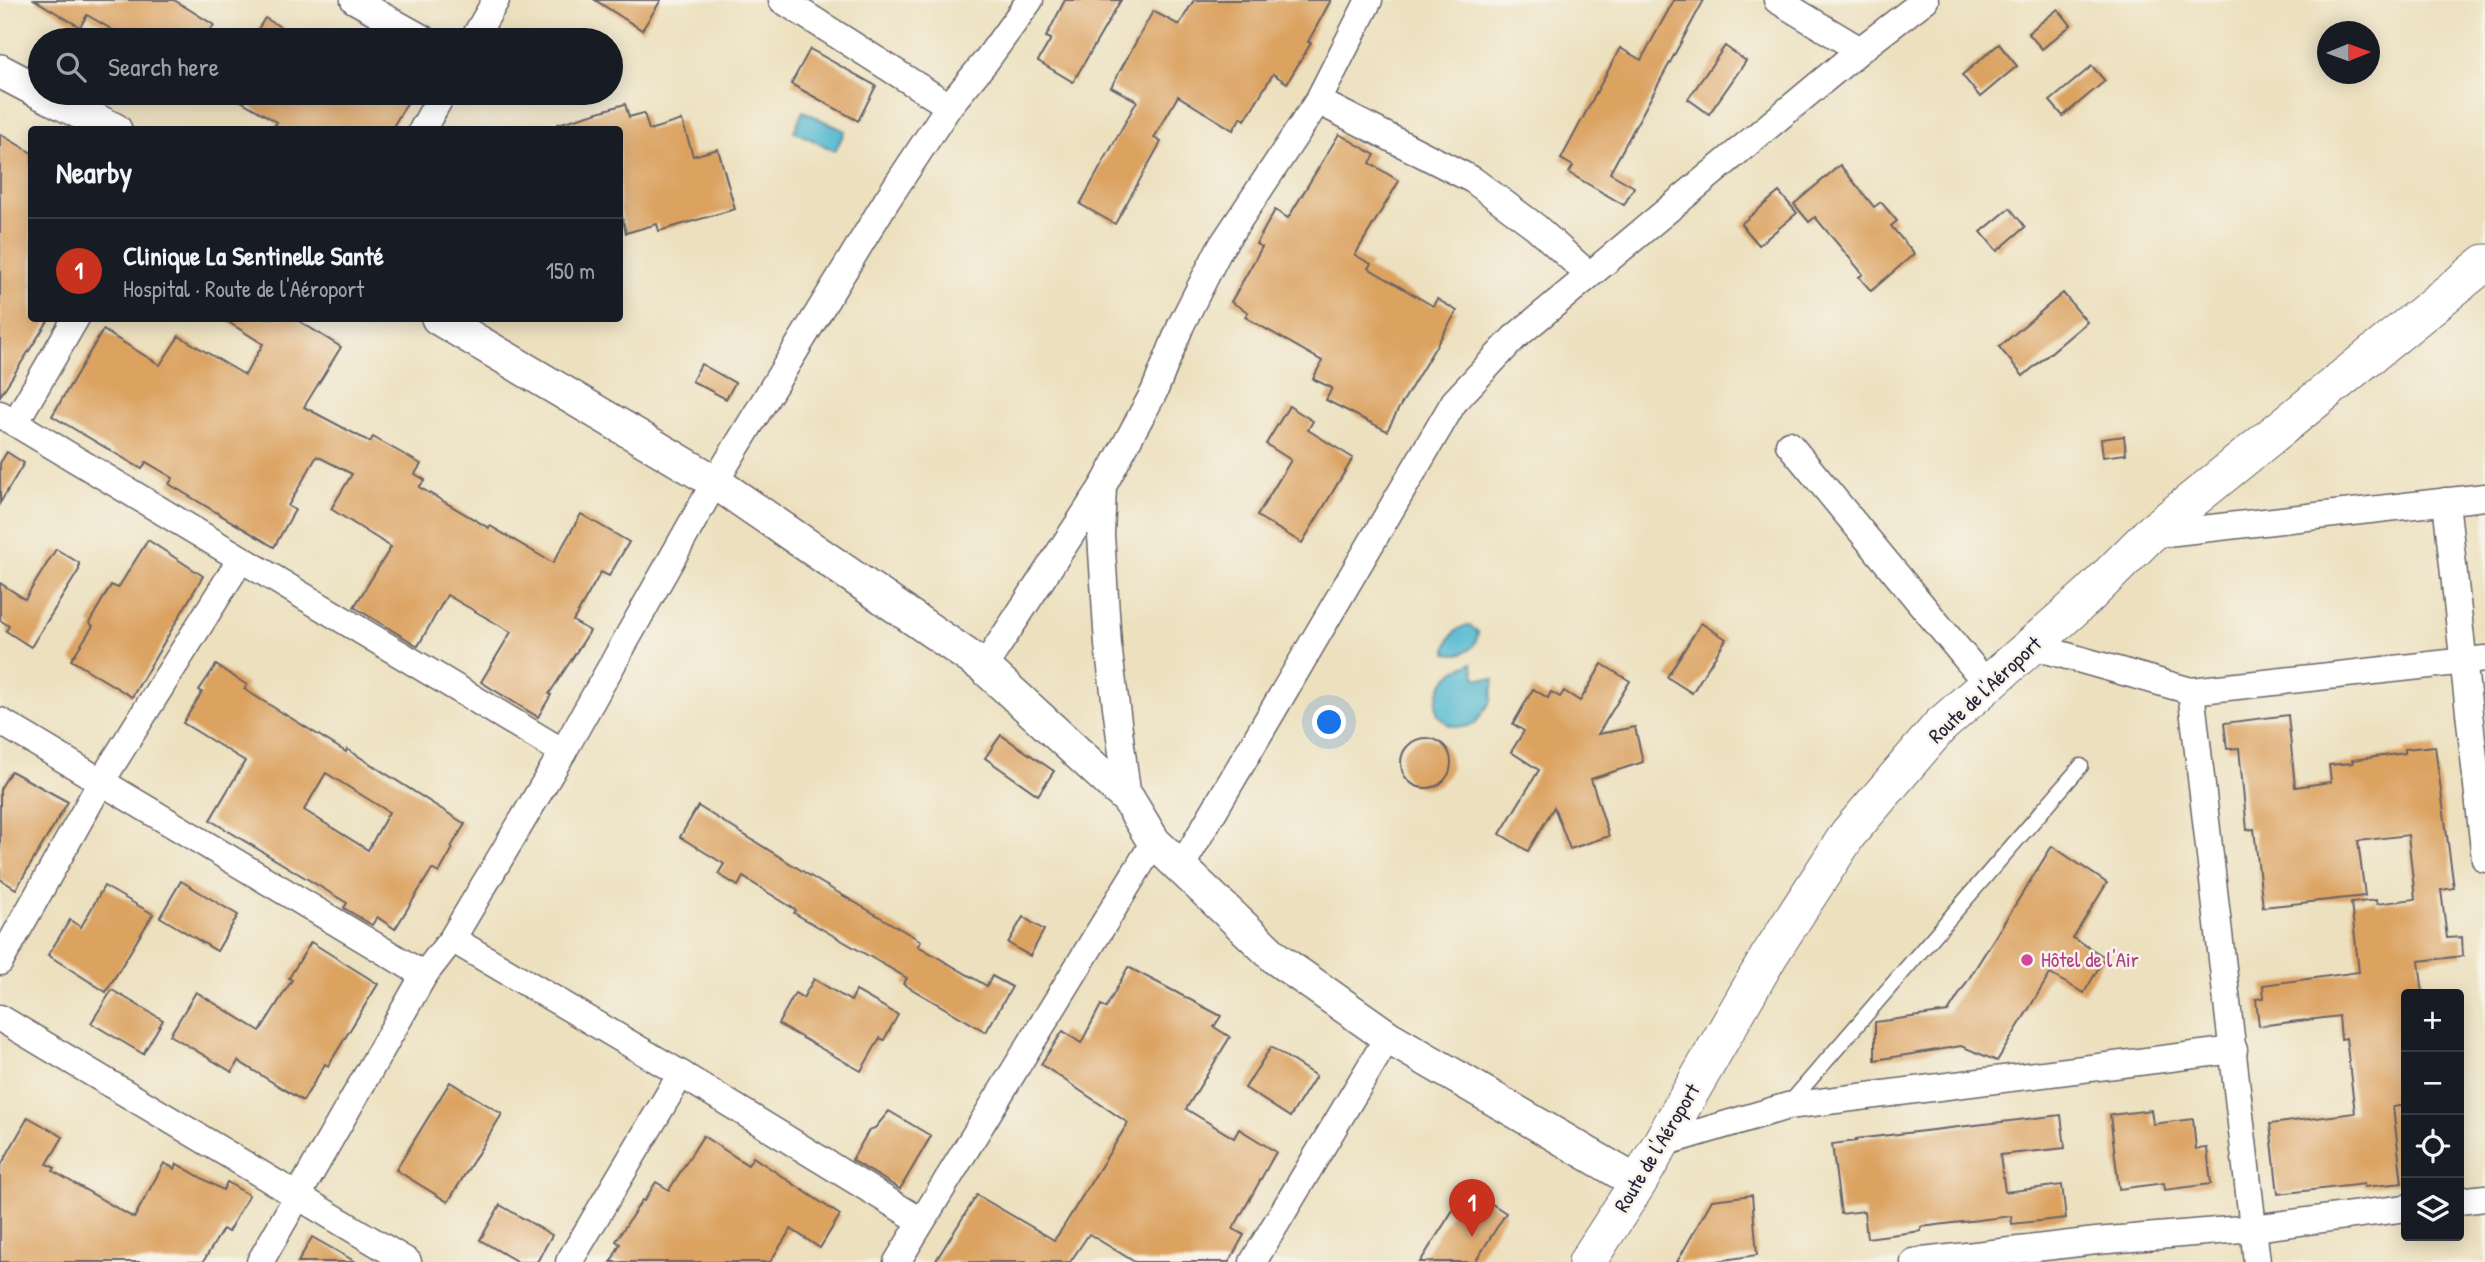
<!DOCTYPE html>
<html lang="en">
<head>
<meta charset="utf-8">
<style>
	body { margin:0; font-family:"Patrick Hand",sans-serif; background:#242831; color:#f1f3f6 }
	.controls { position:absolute; right:21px; bottom:21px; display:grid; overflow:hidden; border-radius:7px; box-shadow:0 4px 18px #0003 }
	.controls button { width:63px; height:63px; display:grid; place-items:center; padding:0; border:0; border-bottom:2px solid #363941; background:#171b24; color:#f1f3f6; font:35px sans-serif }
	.compass { position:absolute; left:2317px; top:21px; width:63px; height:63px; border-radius:50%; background:#171b24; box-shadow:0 4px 18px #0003; rotate:89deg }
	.you { position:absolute; left:1330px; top:723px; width:24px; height:24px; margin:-18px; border:5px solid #fff; border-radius:50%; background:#1a73e8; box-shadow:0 0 0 10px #1a73e833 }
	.badge { display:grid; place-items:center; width:46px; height:46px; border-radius:50%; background:#c8321e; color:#fff; font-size:23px; font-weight:700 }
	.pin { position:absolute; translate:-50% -58px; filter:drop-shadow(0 2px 4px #0008) }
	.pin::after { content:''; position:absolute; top:37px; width:24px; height:21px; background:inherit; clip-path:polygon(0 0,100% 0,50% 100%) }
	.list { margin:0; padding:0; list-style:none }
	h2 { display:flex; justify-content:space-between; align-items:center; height:91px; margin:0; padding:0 28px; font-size:30px }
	h2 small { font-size:23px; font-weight:400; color:#9ea1a6 }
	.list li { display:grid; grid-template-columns:46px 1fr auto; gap:21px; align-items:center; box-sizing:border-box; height:105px; padding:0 28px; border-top:2px solid #363941 }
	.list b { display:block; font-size:26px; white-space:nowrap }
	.list p { margin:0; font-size:23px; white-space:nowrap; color:#9ea1a6 }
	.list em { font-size:23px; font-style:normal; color:#9ea1a6 }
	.icon { flex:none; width:38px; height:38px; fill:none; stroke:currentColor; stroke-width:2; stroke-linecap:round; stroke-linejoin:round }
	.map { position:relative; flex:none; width:2485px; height:1262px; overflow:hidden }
	.search { position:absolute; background:#171b24; box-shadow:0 4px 18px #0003; left:28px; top:28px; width:595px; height:77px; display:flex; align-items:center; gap:18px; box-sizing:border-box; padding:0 24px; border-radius:38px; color:#9ea1a6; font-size:26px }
	.panel { position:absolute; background:#171b24; box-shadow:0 4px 18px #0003; left:28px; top:126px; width:595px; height:196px; border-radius:7px }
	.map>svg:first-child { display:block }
</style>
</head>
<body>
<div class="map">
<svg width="2485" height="1262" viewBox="0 0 2485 1262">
	<rect width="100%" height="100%" fill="#f7f3e8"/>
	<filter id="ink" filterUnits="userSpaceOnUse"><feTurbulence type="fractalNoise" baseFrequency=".0143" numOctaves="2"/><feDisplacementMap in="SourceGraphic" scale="14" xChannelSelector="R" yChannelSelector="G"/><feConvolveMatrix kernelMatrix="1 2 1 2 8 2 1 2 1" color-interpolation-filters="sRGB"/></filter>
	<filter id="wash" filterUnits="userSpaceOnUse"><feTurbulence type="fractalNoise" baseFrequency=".00686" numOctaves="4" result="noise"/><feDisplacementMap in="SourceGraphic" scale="28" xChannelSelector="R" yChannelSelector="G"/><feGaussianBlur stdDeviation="1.57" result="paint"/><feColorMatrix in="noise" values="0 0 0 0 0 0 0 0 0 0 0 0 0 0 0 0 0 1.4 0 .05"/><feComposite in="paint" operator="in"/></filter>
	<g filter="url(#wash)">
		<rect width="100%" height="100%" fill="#ece0be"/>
		<g fill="#52b9d0" stroke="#3a6e86" stroke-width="2">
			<polygon points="803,111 845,131 835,151 794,131"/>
			<path d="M1469,625L1478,632C1477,649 1463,657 1447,653C1446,640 1455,627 1469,625Z"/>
			<path d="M1472,663L1476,678L1494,679L1491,701L1475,724C1460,730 1448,728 1438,715C1431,691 1450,670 1472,663Z"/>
		</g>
		<g id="blocks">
			<g fill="#dba261" fill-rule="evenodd">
				<polygon points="35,0 174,0 214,25 204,40 130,40 87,15 80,27"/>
				<polygon points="595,0 661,0 642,30"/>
				<polygon points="1065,0 1121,0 1073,82 1038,61 1051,39 1046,37"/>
				<polygon points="1194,0 1331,0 1308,42 1311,43 1287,83 1273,74 1245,120 1241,117 1233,130 1178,96 1154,138 1161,142 1115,224 1080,204 1137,101 1111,87 1153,11 1179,25"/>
				<polygon points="1674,0 1704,0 1610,173 1634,187 1624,205 1569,173 1573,166 1561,159 1620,48 1641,60"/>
				<polygon points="2058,9 2071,25 2042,49 2028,33"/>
				<polygon points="265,18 303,40 251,40"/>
				<polygon points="1999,44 2017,66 1980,97 1962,75"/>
				<polygon points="1725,46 1746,61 1709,114 1688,99"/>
				<polygon points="810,49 876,86 858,121 791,84"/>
				<polygon points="2092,66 2105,81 2063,116 2050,101"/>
				<polygon points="227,93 413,93 391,130 272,130 277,122"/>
				<polygon points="625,104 629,117 644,113 649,130 682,120 693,156 718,149 735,209 659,231 657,224 626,233 620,209 620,130 558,130 558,124"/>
				<polygon points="0,134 32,153 32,318 50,318 0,396"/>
				<polygon points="1339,134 1375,155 1370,163 1399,181 1355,255 1371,264 1368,268 1433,306 1437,299 1457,311 1399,408 1387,431 1326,400 1332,388 1313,379 1322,361 1245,317 1248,312 1231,302 1262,247 1256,244 1275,210 1288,218"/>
				<polygon points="1840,165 1874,207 1881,202 1897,221 1891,226 1914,254 1871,291 1859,277 1863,274 1815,217 1809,222 1794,204"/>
				<polygon points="1779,192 1797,213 1759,245 1741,224"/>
				<polygon points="2010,208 2025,227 1997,251 1981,232"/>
				<polygon points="2063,293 2087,322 2023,376 1999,347"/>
				<polygon points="222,318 294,318 341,347 304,407 370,442 373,437 421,464 415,474 425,480 419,487 489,528 490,526 553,563 581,514 629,542 609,576 601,572 573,621 590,631 549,694 551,695 538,717 481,682 511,632 447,595 418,646 354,607 391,547 331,509 352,474 317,456 288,506 295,510 274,547 169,484 173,478 146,462 142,469 52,416 103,330 160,365 179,336 245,375 263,344"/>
				<polygon points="701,364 735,383 726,399 692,381"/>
				<polygon points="1289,406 1313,421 1308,430 1353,458 1302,543 1257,516 1291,460 1266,444"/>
				<polygon points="2124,436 2126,454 2103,457 2101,439"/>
				<polygon points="7,452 24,463 0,503 0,463"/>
				<polygon points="148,540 203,576 132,697 71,660 93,626 89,623 111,585 118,588"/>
				<polygon points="56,549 79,563 79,570 31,647 6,631 9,626 0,620 0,583 25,599"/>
				<polygon points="1701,623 1726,639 1692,693 1667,677"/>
				<polygon points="1602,664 1630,681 1598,734 1635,727 1643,762 1591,779 1609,836 1570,849 1554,807 1528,851 1500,834 1539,770 1511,752 1524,731 1513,724 1533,689 1548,698 1551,692 1560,697 1564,691 1580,701"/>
				<path d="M216,665L247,685L244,689L273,707L346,752L347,749L465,824L451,847L453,848L439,873L432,869L395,929L377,917L372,925L344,908L347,903L210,820L245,761L183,723L202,692L199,690ZM326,773L389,812L368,850L304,810Z"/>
				<polygon points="2288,715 2295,787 2331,782 2329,765 2353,763 2352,760 2405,753 2405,749 2435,746 2454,888 2441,890 2447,938 2462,937 2463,956 2419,961 2423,994 2406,994 2406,1105 2393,1107 2402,1183 2364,1187 2364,1184 2278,1194 2270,1124 2355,1113 2346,1038 2341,1039 2339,1016 2259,1026 2256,999 2264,998 2263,985 2359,972 2351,903 2376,900 2377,904 2415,899 2408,835 2358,841 2365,896 2263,907 2254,829 2247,830 2239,748 2227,749 2224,723"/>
				<polygon points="1001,735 1054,771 1038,795 985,758"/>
				<circle cx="1426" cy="763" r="25"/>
				<polygon points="11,771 68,802 16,889 0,879 0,789"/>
				<polygon points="698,806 820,882 921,941 918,946 987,986 992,976 1012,987 986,1032 903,984 907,978 794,913 796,910 743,877 738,886 718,874 724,864 680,837"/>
				<polygon points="2052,846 2107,883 2073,938 2105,957 2084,993 2050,974 1997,1061 1961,1046 1875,1060 1875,1022 1948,1012"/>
				<polygon points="181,881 238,915 217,951 160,917"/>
				<polygon points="104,886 153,914 106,992 48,955 70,920 81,927"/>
				<polygon points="1023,917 1044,930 1030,956 1008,943"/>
				<polygon points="311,942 378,984 328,1066 325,1064 303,1101 238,1061 232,1072 170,1035 196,992 260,1031 292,980 289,978"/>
				<polygon points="1128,967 1221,1016 1214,1027 1230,1037 1186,1109 1234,1138 1239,1129 1276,1152 1233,1229 1244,1235 1229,1262 1135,1262 1089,1234 1070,1262 935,1262 977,1195 1054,1240 1060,1232 1128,1123 1041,1064 1063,1031 1081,1043 1101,1005 1106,1008"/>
				<polygon points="814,979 851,1001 856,991 898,1015 884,1040 880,1038 861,1071 778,1024 795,993 803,998"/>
				<polygon points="112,990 163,1020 143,1054 91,1023"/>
				<polygon points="1271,1047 1316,1076 1290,1117 1245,1088"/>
				<polygon points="450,1082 502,1114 448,1202 396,1170"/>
				<polygon points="2151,1110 2153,1124 2193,1119 2196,1149 2207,1148 2211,1184 2165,1190 2164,1183 2119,1189 2110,1115"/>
				<polygon points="889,1111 931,1136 900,1189 852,1160 869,1130 875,1128"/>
				<polygon points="2061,1115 2065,1148 2000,1155 2005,1192 2062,1185 2066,1218 2012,1224 2011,1216 1921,1227 1921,1231 1867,1238 1864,1211 1841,1214 1832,1144 1856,1141 1856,1139"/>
				<polygon points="28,1117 63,1137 47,1164 55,1168 53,1171 134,1218 164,1163 175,1169 177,1164 223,1190 227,1182 249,1195 228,1232 223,1229 203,1262 0,1262 0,1167"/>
				<polygon points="703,1136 748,1165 753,1157 840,1215 820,1248 791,1229 770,1262 611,1262 620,1244 616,1241 642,1200 644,1201 656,1182 669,1190"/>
				<polygon points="1467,1188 1506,1213 1475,1262 1420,1262"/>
				<polygon points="1752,1195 1757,1255 1711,1262 1677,1262 1712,1200"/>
				<polygon points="500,1205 552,1235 537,1262 518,1262 480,1240"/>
				<polygon points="312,1237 356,1262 298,1262"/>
			</g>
		</g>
	</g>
	<g filter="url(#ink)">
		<use href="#blocks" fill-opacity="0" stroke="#696469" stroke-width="2"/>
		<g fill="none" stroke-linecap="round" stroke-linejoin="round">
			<g stroke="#696469" stroke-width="17">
				<polyline id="service" points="1788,1105 2081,766"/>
			</g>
			<g stroke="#696469" stroke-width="29">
				<g id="minor">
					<polyline points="354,0 426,40"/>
					<polyline points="782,0 949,106"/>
					<polyline points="1777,0 1860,50"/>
					<polyline points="473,40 496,0"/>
					<polyline points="1318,101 1473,180 1536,227 1589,275"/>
					<polyline points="422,130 443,93"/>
					<polyline points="0,414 563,752"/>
					<polyline points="15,423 76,318"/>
					<polyline points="1789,444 1987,684"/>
					<polyline points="2446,501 2485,859"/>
					<polyline points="2149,535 2485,497"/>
					<polyline points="2032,646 2191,691 2485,659"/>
					<polyline points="984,667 1103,486"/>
					<polyline points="2191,691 2257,1262"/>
					<polyline points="0,721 424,975"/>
					<polyline points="1128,799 1108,645 1101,535 1103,486 1154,392 1181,325 1219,250 1318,101 1369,0"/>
					<polyline points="1181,867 1454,402 1514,338 1860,50 1925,0"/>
					<polyline points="452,939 681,1074 921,1221"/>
					<polyline points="0,962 101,782 241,559"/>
					<polyline points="0,1018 408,1262"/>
					<polyline points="1660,1144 1788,1106 2234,1050"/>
					<polyline points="2459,1201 2485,1198"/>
					<polyline points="260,1262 424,975 452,939 563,752 715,482 887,200 949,106 986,61 1030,0"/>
					<polyline points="569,1262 681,1074"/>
					<polyline points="897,1262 1154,842"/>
					<polyline points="1253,1262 1388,1037"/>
					<polyline points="1914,1262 2096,1241 2254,1228 2406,1208"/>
				</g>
			</g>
			<g stroke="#696469" stroke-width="36">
				<g id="tertiary">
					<polyline points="0,71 40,92"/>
					<polyline points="42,93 115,130"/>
					<polyline points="438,318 715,482 984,667 1128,799 1154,842 1277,959 1388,1037 1638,1183"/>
				</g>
			</g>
			<g stroke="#696469" stroke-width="39">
				<polyline id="secondary" points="1587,1262 1638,1183 1769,956 1848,834 1940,726 2089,595 2149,535 2485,263"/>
			</g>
			<use href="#service" stroke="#fff" stroke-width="14"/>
			<use href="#minor" stroke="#fff" stroke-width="26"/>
			<use href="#tertiary" stroke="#fff" stroke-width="33"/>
			<use href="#secondary" stroke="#fff" stroke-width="37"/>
		</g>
	</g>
	<circle fill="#d1479c" stroke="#f7f3e8" stroke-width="2.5" cx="2027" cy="960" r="7"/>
	<g text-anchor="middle" stroke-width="5" stroke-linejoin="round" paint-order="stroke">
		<g font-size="21" fill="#22223b" stroke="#f7f3e8">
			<text transform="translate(1985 690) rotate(-43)" y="7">Route de l'Aéroport</text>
			<text transform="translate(1657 1148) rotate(-59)" y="7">Route de l'Aéroport</text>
		</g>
		<g font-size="21" fill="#b23c85" stroke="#f7f3e8" text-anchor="start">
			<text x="2041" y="967">Hôtel de l'Air</text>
		</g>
	</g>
</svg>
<div class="controls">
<button>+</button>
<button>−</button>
<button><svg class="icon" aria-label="locate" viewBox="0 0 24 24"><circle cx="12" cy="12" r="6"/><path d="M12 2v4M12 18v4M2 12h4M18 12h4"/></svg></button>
<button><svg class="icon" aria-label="layers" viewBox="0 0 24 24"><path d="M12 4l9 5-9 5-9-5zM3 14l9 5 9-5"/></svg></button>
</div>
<svg class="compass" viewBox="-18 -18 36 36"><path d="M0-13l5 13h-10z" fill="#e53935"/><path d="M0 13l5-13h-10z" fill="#9ea1a6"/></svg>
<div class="you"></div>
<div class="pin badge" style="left:1472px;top:1237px">1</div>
<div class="search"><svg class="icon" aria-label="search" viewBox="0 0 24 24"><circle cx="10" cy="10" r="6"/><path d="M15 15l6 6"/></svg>Search here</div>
<section class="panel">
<h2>Nearby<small></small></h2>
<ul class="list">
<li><span class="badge">1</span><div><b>Clinique La Sentinelle Santé</b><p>Hospital · Route de l'Aéroport</p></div><em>150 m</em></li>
</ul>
</section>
</div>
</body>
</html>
